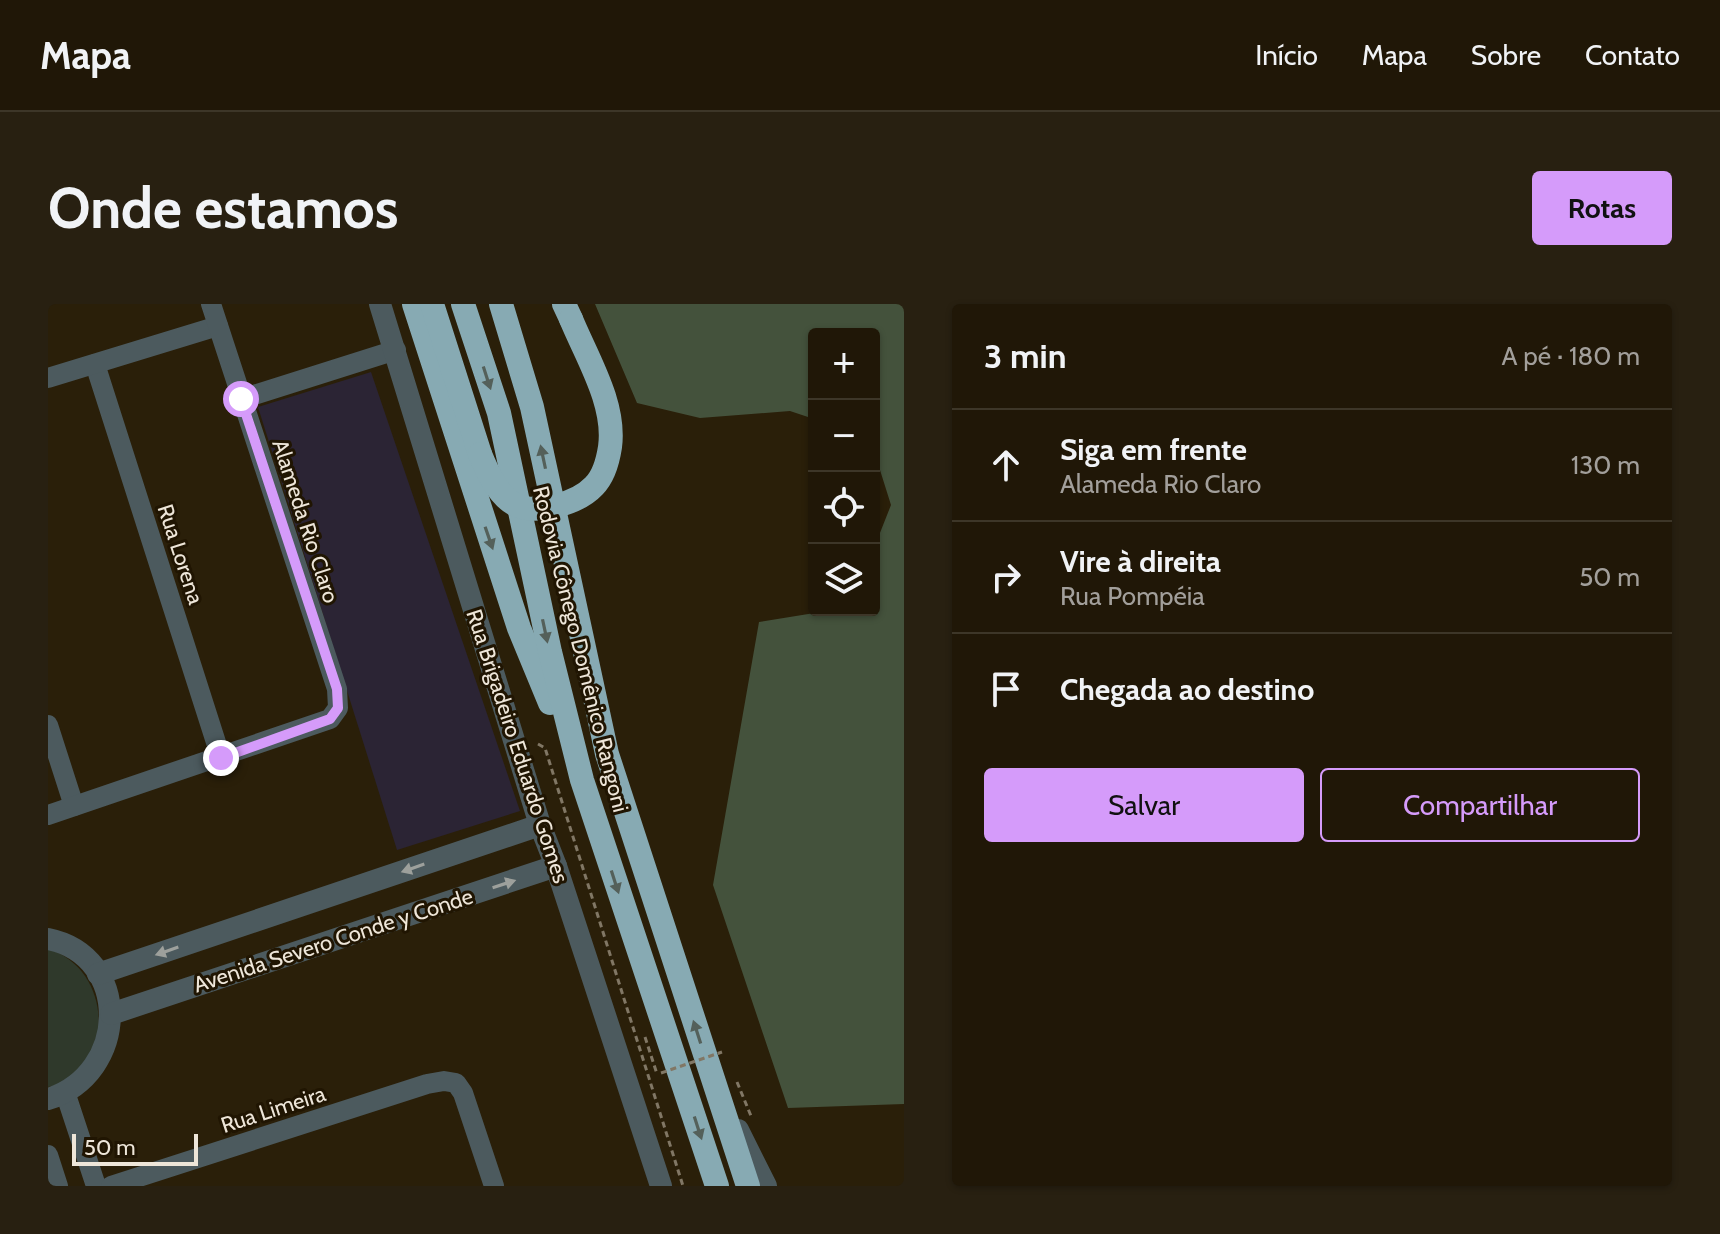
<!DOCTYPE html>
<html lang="pt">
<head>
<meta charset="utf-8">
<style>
	body { margin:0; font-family:Cabin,sans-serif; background:#282011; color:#f1f3f6 }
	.controls { position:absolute; right:24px; top:24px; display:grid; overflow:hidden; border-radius:8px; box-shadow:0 2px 6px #0004 }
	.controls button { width:72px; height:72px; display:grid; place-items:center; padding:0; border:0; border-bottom:2px solid #3d3628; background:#201707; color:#f1f3f6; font:40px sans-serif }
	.scale { position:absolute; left:24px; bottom:20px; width:126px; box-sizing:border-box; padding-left:8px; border:4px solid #eee6d9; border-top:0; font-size:22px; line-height:28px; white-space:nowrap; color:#eee6d9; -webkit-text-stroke:6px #201502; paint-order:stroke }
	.stop { position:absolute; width:24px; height:24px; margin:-18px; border:6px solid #d59bfa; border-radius:50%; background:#fff }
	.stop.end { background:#d59bfa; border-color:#fff; box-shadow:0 2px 8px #0008 }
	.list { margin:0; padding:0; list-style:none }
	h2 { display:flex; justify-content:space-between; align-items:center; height:104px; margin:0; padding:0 32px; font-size:34px }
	h2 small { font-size:26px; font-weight:400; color:#a29f9b }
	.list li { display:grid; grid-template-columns:52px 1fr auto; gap:24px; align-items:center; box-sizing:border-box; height:112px; padding:0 32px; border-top:2px solid #3d3628 }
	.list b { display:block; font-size:30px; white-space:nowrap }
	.list p { margin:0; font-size:26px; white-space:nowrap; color:#a29f9b }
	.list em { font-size:26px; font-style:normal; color:#a29f9b }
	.actions { display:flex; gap:16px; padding:24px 32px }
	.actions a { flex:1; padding:18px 0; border:2px solid #d59bfa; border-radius:8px; text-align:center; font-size:28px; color:#d59bfa }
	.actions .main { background:#d59bfa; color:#111 }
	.icon { flex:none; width:44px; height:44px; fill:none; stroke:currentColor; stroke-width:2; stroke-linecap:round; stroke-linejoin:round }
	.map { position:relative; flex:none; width:856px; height:882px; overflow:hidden; border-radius:8px }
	header { display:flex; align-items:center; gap:48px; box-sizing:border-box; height:112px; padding:0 40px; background:#201707; border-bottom:2px solid #3d3628 }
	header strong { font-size:38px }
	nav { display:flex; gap:44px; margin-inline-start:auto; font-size:28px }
	.intro { display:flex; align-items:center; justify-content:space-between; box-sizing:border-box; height:192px; padding:0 48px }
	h1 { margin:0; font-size:56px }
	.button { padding:20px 36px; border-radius:8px; background:#d59bfa; color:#111; font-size:28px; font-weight:700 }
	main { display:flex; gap:48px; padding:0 48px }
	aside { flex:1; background:#201707; border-radius:8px; box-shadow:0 2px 6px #0004 }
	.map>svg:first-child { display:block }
</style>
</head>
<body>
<header>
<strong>Mapa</strong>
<nav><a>Início</a><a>Mapa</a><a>Sobre</a><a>Contato</a></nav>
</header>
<div class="intro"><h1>Onde estamos</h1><a class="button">Rotas</a></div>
<main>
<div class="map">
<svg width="856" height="882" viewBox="0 0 856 882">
	<rect width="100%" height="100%" fill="#2a1f09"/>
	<polygon fill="#2b2434" points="323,68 472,507 349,546 210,103"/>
	<path fill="#2f392b" d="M0,645C66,665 69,768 0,783Z"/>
	<polygon fill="#44523c" points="547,0 856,0 856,800 740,804 665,581 711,318 785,306 826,306 826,244 843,201 826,147 826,30 766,30 766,115 742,107 652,114 589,99"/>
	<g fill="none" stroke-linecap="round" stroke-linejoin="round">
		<g stroke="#817765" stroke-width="3" stroke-dasharray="6 4" stroke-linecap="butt">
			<polyline points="490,440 497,444 635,882"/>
			<polyline points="597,733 609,770"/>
			<polyline points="689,778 703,812"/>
		</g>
		<g stroke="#4c5a5e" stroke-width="20">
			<polyline points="47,60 173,454"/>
			<polyline points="0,74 170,22"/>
			<polyline points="193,95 348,46"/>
			<polyline points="0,421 26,502"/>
			<polyline points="0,511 282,415 290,404 289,385 163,0"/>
			<polyline points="17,788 48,882"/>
			<polyline points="0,851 10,882"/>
			<polyline points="63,882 379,780 396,777 408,779 415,789 446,882"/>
		</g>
		<g stroke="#4c5a5e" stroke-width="22">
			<polyline points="332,0 492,521 508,562 613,882"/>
			<path d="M0,635C84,652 81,770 0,795"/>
			<polyline points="50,670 492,521"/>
			<polyline points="63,710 508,562"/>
			<polyline points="690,826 718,882"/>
		</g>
		<g stroke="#87aab3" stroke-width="24">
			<polyline points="366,0 471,324 502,399"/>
			<polyline points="384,0 432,150"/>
			<polyline points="415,0 451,109 502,348 534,476 669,882"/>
			<polyline points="453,0 484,103 559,450 700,882"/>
			<polyline points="516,0 523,15"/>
		</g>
		<polyline stroke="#817765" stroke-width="3" stroke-dasharray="6 4" stroke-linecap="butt" points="613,769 674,748"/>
		<path stroke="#87aab3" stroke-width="24" d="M432,150C439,167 449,190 466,200C488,212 530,199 546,182C556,172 560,156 562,143C568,100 539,54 523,15"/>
	</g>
	<defs><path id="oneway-solid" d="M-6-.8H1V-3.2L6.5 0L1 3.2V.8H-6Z" transform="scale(2)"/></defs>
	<g fill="#54605a">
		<use href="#oneway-solid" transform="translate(439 74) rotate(72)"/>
		<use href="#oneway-solid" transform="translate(495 153) rotate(-102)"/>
		<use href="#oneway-solid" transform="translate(441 234) rotate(71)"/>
		<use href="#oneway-solid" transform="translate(497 327) rotate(78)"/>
		<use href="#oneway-solid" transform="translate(567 578) rotate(72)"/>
		<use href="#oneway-solid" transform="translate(649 728) rotate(-108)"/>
		<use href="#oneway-solid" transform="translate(650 824) rotate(72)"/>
	</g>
	<g fill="#9da09c">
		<use href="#oneway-solid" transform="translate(365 564) rotate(161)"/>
		<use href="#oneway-solid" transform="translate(456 580) rotate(-18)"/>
		<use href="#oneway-solid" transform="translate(119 647) rotate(161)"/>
	</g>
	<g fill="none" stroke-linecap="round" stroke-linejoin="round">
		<polyline stroke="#d59bfa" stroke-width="10" points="173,454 282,415 290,404 289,385 193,95"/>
	</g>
	<g text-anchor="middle" stroke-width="6" stroke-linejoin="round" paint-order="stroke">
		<g font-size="22" fill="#eee6d9" stroke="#201502">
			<text transform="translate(258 217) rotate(72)" y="8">Alameda Rio Claro</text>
			<text transform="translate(133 250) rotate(72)" y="8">Rua Lorena</text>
			<text transform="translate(533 345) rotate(76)" y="8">Rodovia Cônego Domênico Rangoni</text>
			<text transform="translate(470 442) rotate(72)" y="8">Rua Brigadeiro Eduardo Gomes</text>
			<text transform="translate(285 636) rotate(-18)" y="8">Avenida Severo Conde y Conde</text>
			<text transform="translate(225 805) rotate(-18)" y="8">Rua Limeira</text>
		</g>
	</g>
</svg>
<div class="controls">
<button>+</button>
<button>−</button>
<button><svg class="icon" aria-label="locate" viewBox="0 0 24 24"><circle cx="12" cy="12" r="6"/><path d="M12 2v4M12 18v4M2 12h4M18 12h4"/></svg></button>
<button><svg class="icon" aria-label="layers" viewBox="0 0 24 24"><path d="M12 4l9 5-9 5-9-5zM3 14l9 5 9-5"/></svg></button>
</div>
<div class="scale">50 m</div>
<div class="stop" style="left:193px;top:95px"></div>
<div class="stop end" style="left:173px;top:454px"></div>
</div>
<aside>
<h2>3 min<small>A pé · 180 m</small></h2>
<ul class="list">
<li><svg class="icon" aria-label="ahead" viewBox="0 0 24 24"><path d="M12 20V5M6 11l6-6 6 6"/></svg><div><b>Siga em frente</b><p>Alameda Rio Claro</p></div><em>130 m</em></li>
<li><svg class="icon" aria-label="right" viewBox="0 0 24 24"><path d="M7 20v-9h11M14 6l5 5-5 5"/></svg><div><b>Vire à direita</b><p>Rua Pompéia</p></div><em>50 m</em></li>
<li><svg class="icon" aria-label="arrive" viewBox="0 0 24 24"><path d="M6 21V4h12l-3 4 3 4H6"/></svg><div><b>Chegada ao destino</b></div></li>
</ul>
<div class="actions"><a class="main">Salvar</a><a>Compartilhar</a></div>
</aside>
</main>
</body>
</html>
